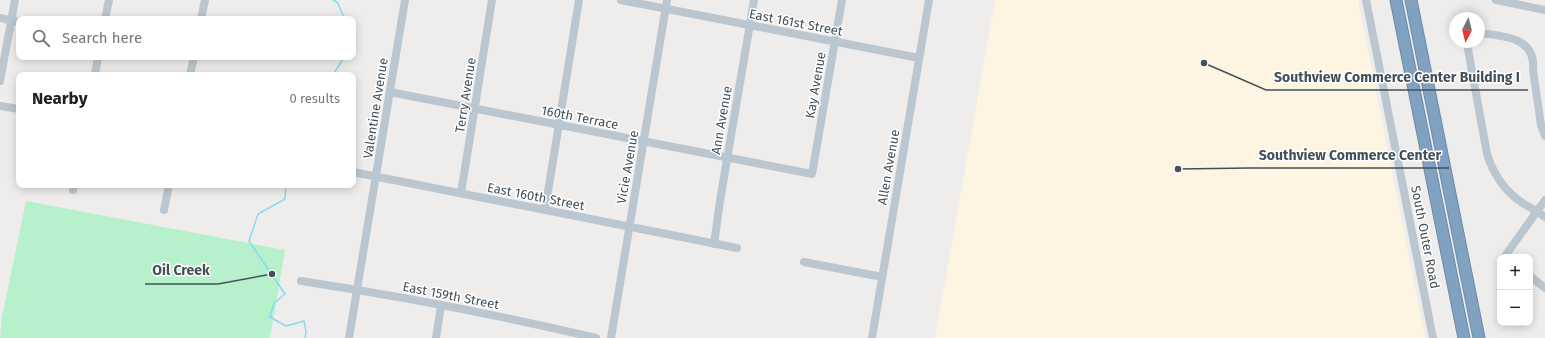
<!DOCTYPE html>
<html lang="en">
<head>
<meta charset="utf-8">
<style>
	body { margin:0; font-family:"Fira Sans",sans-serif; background:#f6f6f6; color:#202124 }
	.controls { position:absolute; right:12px; bottom:12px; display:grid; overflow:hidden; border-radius:8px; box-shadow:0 2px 10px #0003 }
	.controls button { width:36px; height:36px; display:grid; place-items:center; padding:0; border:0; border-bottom:1px solid #e0e0e0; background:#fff; color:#202124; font:20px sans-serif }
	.compass { position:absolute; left:1449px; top:12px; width:36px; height:36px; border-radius:50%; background:#fff; box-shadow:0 2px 10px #0003; rotate:187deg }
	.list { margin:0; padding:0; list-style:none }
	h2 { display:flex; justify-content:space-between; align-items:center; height:52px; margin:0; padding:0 16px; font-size:17px }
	h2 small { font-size:13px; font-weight:400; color:#757577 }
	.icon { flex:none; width:22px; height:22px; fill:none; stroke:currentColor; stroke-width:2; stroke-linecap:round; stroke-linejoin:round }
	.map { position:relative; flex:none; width:1545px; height:338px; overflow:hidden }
	.search { position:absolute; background:#fff; box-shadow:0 2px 10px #0003; left:16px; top:16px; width:340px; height:44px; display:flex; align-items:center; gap:10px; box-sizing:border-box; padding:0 14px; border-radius:8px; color:#757577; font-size:15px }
	.panel { position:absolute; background:#fff; box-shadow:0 2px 10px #0003; left:16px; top:72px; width:340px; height:116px; border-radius:8px }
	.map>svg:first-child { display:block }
</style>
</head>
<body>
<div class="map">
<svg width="1545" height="338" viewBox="0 0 1545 338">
	<rect width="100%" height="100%" fill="#efecec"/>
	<polygon fill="#fdf4e2" points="995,0 1358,0 1425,338 935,338"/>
	<polygon fill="#b6f1cb" points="26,201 285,250 270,338 0,338 2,317"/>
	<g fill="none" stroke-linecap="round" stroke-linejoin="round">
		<g stroke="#80def1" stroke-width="1.5">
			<polyline points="333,0 337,2 345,19"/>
			<polyline points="333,75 344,57"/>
			<polyline points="286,185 285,199 258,214 249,241 285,294 274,303 270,317 286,326 304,321 306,331 305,338"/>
		</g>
		<g stroke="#6b8cab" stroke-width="13">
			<g id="highway">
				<polyline points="1396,0 1464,338"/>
				<polyline points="1411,0 1479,338"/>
			</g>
		</g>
		<g stroke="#bbc7d0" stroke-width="8">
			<polyline points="621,0 919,58"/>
			<polyline points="1366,0 1433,338"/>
			<polyline points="1496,0 1545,10"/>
			<polyline points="0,18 19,22"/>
			<polyline points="105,19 109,0"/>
			<polyline points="201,19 205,0"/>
			<path d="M1479,33C1504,36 1536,37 1533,70L1541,125L1545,136"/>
			<path d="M1469,42L1468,49L1487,154C1493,173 1504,190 1521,202C1529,207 1537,211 1545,217"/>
			<polyline points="95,75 98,57"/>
			<polyline points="190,75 194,57"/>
			<polyline points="0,81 15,0"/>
			<polyline points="390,92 812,174 842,0"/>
			<polyline points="0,106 19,109"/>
			<polyline points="353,172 737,248"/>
			<polyline points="73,190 74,185"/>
			<polyline points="461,193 492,0"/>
			<polyline points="164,210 169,185"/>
			<polyline points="545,210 579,0"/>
			<polyline points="714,244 720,201 754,0"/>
			<polyline points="1506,257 1505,256 1545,200"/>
			<polyline points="804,262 882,277"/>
			<polyline points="1530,276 1545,288"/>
			<path d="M301,281C400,296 499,315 596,338"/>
			<polyline points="349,338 405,0"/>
			<polyline points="436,338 441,306"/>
			<polyline points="611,338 667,0"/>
			<polyline points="872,338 929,0"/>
		</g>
		<use href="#highway" stroke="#80a1bf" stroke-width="11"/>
	</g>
	<g text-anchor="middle" stroke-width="3" stroke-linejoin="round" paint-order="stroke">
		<g font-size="13" fill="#43505a" stroke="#fff">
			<text transform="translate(796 22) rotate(11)" y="5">East 161st Street</text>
			<text transform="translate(815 85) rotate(-80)" y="5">Kay Avenue</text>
			<text transform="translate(465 95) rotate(-81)" y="5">Terry Avenue</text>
			<text transform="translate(375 108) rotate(-81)" y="5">Valentine Avenue</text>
			<text transform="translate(580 117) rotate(11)" y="5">160th Terrace</text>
			<text transform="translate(721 120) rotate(-80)" y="5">Ann Avenue</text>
			<text transform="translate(627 167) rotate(-80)" y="5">Vicie Avenue</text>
			<text transform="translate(888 167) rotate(-80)" y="5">Allen Avenue</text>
			<text transform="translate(536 196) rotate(11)" y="5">East 160th Street</text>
			<text transform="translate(1426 237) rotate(79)" y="5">South Outer Road</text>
			<text transform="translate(451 295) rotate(11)" y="5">East 159th Street</text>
		</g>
	</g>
	<path fill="none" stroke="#43505a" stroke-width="1.5" d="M1204 63L1266 90H1528M1178 169L1250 168H1449M272 274L218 284H145"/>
	<g fill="#43505a" stroke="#fff" stroke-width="1.5">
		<circle cx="1204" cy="63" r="4"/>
		<circle cx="1178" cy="169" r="4"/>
		<circle cx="272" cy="274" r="4"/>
	</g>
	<g font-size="14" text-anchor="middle" font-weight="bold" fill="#43505a" stroke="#fff" stroke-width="3" stroke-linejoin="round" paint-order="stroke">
		<text x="1397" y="82">Southview Commerce Center Building I</text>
		<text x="1350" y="160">Southview Commerce Center</text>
		<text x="181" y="275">Oil Creek</text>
	</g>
</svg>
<div class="controls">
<button>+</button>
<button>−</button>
</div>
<svg class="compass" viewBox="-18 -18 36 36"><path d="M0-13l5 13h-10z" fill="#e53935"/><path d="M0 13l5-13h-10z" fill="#757577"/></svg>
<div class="search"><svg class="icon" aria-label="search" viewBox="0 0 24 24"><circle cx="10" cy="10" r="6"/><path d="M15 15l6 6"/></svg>Search here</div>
<section class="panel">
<h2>Nearby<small>0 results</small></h2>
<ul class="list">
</ul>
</section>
</div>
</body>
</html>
